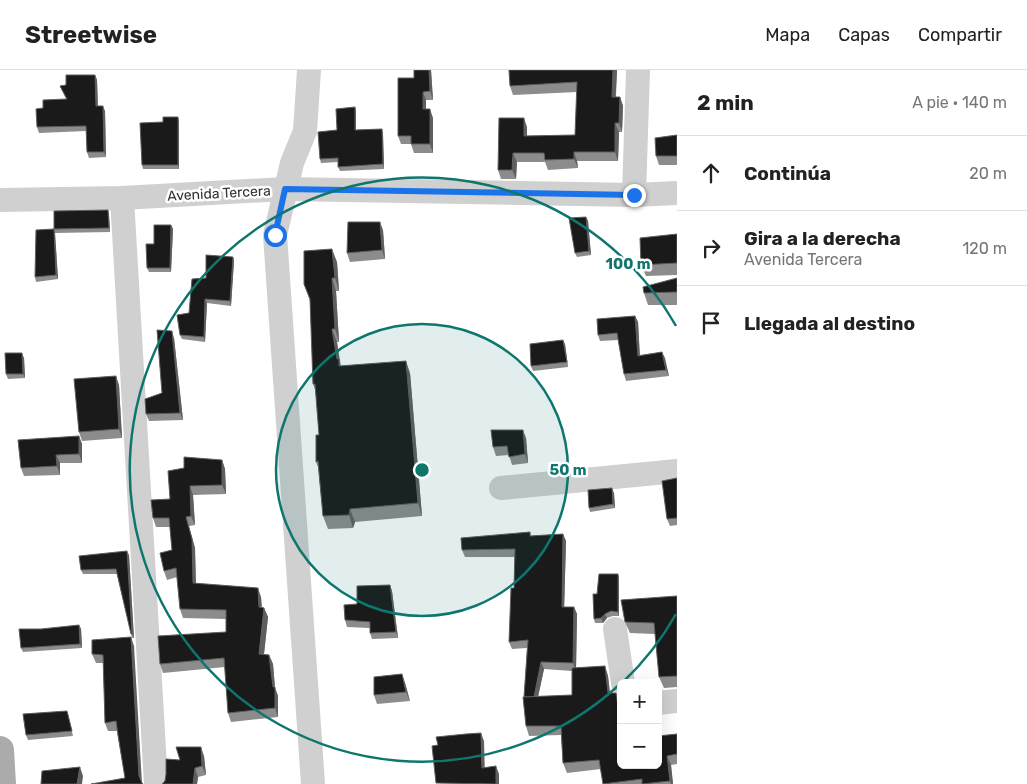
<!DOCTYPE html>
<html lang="es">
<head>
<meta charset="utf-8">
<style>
	body { margin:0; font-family:Rubik,sans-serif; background:#f6f6f6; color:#222 }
	.controls { position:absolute; right:15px; bottom:15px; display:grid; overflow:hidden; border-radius:8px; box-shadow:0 5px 20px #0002 }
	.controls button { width:45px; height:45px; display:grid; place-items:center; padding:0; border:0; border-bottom:1px solid #e0e0e0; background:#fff; color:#222; font:25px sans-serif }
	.stop { position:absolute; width:15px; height:15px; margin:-11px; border:4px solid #1a73e8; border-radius:50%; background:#fff }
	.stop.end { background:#1a73e8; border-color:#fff; box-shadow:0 1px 5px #0008 }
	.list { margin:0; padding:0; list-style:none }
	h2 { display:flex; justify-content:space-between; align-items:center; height:65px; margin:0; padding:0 20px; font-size:21px }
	h2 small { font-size:16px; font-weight:400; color:#767676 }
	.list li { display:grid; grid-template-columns:32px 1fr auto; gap:15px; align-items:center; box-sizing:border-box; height:75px; padding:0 20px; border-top:1px solid #e0e0e0 }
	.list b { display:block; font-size:19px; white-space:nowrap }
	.list p { margin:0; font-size:16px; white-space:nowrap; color:#767676 }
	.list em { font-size:16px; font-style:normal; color:#767676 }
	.icon { flex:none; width:28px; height:28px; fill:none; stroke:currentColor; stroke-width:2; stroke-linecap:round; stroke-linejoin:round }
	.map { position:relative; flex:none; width:677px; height:714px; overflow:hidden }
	header { display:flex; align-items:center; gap:30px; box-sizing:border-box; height:70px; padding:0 25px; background:#fff; border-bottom:1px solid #e0e0e0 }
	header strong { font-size:24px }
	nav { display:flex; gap:28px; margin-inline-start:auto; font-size:18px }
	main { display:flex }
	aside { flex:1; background:#fff }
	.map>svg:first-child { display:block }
</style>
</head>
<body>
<header>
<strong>Streetwise</strong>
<nav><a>Mapa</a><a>Capas</a><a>Compartir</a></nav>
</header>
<main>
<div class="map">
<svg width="677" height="714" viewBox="0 0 677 714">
	<rect width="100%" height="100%" fill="#fff"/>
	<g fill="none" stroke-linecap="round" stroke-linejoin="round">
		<g stroke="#d0d0d0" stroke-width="24">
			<polyline points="309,0 305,61 292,93 275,165 313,714"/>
			<polyline points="634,125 638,0"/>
			<polyline points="122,128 156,714"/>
			<polyline points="0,130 122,128 285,119 634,125 677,123"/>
			<polyline points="501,418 677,401"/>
			<polyline points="615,559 623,613"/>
			<polyline points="658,633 677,631"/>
		</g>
		<polyline stroke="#ababab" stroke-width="28" points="0,680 2,714"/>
	</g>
	<g fill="#8c8c8c" fill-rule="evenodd">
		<polygon points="431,0 433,30 426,30 426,39 433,48 433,83 414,83 411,74 401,74 398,66 414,8"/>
		<polygon points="509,0 617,0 616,27 620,27 623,36 622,62 619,62 618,91 577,91 578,98 548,100 545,92 517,92 516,109 501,109 498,100 527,57 527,66 575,65 577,22 513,25 510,16"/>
		<polygon points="95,5 97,10 98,36 105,41 106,87 89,88 87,82 86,61 39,63 37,57 43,38 66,29 60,16 66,15"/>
		<polygon points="355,37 356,41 356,60 382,59 383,64 384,99 340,101 338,97 338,92 321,93 320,89 337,60"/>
		<polygon points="178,47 179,52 179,99 143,99 142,95 163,52"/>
		<polygon points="677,65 677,95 659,95 656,86"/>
		<polygon points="108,140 109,145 110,162 55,163 58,209 36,212 35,207 54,159"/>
		<polygon points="586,147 588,151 591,185 577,187 575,183"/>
		<polygon points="171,155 173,159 171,202 149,202 147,198 154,174"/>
		<polygon points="383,160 385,189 350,192 347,183"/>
		<polygon points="677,164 677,205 646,206 641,195"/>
		<polygon points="233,187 234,191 231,236 207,233 205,272 182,269 180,265 206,208"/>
		<polygon points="337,192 339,221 336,221 339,272 337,272 341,296 410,303 422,446 355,452 353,458 328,459 323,446 318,397 316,392 319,365 316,322 313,314 310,231 304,214"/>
		<polygon points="677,208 677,235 648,235 644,223"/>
		<polygon points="635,246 638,252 640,285 662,282 669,306 626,311 624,304 618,270 600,271 598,265"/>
		<polygon points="174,268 183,350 149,351 146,344 162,323"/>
		<polygon points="565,274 568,297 533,301 531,296"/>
		<polygon points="24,288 25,308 8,309 6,304"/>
		<polygon points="119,315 122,368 82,371 79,362"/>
		<polygon points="79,366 82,374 82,393 60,393 60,405 24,406 21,398"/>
		<polygon points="526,368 528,393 512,395 509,385 496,386 493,377"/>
		<polygon points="222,390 225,399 226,424 193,425 195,455 189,456 195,478 196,513 261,527 262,537 264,538 268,547 264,584 269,585 273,594 275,618 278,626 278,647 231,652 228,643 225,597 163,603 160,594 226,562 226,549 183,548 180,539 177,507 167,510 164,501 172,480 170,457 156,457 153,448 170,429"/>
		<polygon points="677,408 677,455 670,456 667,449"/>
		<polygon points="614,423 615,438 590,442 589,438"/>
		<path d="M530,462L531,466L563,464L566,471L564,537H574L577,544L576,598L605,596L608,606L610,623H616L619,633L621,695L677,664V694L671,695L673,714H603L601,699L567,703L563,693L561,665L529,666L526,656L524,627L527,578L512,579L509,572L514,518L515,487H465L462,480ZM544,599L572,601V625L538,627Z"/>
		<polygon points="129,485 134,568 132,568 117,504 83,504 81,500"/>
		<polygon points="618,504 619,508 619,546 613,546 607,548 603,553 595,553 594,549 597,524"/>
		<polygon points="390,515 392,521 398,568 372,569 370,563 370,558 347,557 345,550 357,534"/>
		<polygon points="677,526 677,617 664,618 659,607 655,564 630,563 625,552"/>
		<polygon points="79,555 81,559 82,578 23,582 21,578"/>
		<polygon points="134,576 125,708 117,661 108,661 105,653 103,593 96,593 92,584"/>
		<polygon points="402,604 405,613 410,631 377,634 374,625"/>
		<polygon points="68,645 73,666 28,670 26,665"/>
		<polygon points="204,686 206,705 198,707 197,714 162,714 180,690"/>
	</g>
	<g fill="#5f5f5f">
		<polygon points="429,0 431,0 433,30 430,21"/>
		<polygon points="613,0 617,0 617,1 615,36 612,27"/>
		<polygon points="95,5 97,10 98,42 96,36"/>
		<polygon points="423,22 426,30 426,47 423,39"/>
		<polygon points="620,27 623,36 622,62 619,53"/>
		<polygon points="103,36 105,41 106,87 104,82"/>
		<polygon points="355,37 356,41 356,64 355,60"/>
		<polygon points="430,39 433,48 433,83 430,74"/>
		<polygon points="178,47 179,52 179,99 178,95"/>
		<polygon points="524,48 527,57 527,76 524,66"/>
		<polygon points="615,53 619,62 618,91 615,82"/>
		<polygon points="382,59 383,64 384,99 383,94"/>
		<polygon points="574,82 577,91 578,98 574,89"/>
		<polygon points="513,83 517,92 516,109 512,100"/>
		<polygon points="108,140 109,145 110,162 109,158"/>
		<polygon points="586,147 588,151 591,185 589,181"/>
		<polygon points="380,152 383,160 385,189 382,180"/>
		<polygon points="171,155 173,159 171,202 170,198"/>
		<polygon points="54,159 55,163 58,209 56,205"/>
		<polygon points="332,179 337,192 339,221 335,208"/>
		<polygon points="233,187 234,191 231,236 230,231"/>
		<polygon points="332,208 336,221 339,272 335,259"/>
		<polygon points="205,229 207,233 205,272 204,267"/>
		<polygon points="635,246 638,252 640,292 638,286"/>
		<polygon points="332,259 337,272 340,294 343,302 344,309 337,289"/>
		<polygon points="172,261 174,268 183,350 180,343"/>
		<polygon points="563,270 565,274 568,297 567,292"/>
		<polygon points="662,282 665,288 669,306 666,300"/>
		<polygon points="22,283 24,288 25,308 23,304"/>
		<polygon points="406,291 410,303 422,446 418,433"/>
		<polygon points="116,306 119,315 122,368 119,359"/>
		<polygon points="523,360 526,368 528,393 525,384"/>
		<polygon points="79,366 82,374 82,393 79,384"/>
		<polygon points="56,385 60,393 60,405 57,396"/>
		<polygon points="222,390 225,399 226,424 222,415"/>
		<polygon points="190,416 193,425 195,455 191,446"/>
		<polygon points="612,418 614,423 615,438 613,434"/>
		<polygon points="350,439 355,452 353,458 349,445"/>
		<polygon points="186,447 195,478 196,522 193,513"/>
		<polygon points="563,464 566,471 564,545 562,537"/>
		<polygon points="127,481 129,485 134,568 132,564"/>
		<polygon points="618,504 619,508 619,546 618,542"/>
		<polygon points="390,515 392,521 398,568 396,562"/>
		<polygon points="258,518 261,527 262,546 259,537"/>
		<polygon points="574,537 577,544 576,601 573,593"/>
		<polygon points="264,538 268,547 263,593 259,584"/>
		<polygon points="605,544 607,548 603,553 601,548"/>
		<polygon points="79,555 81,559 82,578 80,574"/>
		<polygon points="131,567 134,576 142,714 139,706"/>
		<polygon points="269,585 273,594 275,618 278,626 278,647 275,638"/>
		<polygon points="541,592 544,599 536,636 533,628"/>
		<polygon points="605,596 608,606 611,633 608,623"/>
		<polygon points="402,604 405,613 410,631 406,622"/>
		<polygon points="616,623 619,633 621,642 621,654"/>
		<polygon points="481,663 484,671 485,706 482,698"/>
		<polygon points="201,677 204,686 206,705 202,696"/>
		<polygon points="667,686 671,695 673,714 671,714 670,711"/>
		<polygon points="496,696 499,704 499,714 496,714"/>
		<polygon points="80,697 83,706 82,714 77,714"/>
		<polygon points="195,698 198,707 197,714 193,714"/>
	</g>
	<g fill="#1a1a1a" stroke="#5f5f5f">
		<polygon points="414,0 429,0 430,21 423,22 423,39 430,39 430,74 411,74 411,66 398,66 398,8 414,8"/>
		<polygon points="509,0 613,0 612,27 620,27 619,53 615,53 615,82 574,82 574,89 545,90 544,83 513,83 512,100 498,100 499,48 524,48 524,66 575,65 577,12 510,16"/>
		<polygon points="66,5 95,5 96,36 103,36 104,82 87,82 86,56 37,57 36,39 43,38 43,30 67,29 60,16 66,15"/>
		<polygon points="355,37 355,60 382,59 383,94 338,97 338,88 320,89 318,62 337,60 336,39"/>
		<polygon points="163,47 178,47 178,95 142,95 140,53 163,52"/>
		<polygon points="677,65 677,86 656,86 655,68"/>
		<polygon points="108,140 109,158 54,159 54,141"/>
		<polygon points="586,147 589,181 575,183 569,148"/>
		<polygon points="348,152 380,152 382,180 347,183"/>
		<polygon points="154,155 171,155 170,198 147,198 146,174 154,174"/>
		<polygon points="54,159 56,205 35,207 36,160"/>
		<polygon points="677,164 677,193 641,195 640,168"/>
		<polygon points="332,179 335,208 332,208 335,259 332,259 337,289 339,289 339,296 406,291 418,433 350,439 349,445 323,446 318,391 316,392 316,365 319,365 315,314 313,314 310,229 304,214 304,181"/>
		<polygon points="206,185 233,187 230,231 205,229 204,267 180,265 177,245 189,243 192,209 206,208"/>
		<polygon points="677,208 677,222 644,223 643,217"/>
		<polygon points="635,246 638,286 662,282 666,300 624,304 617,263 598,265 597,249"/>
		<polygon points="157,260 172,261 180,343 146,344 145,329 162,323"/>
		<polygon points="563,270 567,292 531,296 530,274"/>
		<polygon points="5,283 22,283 23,304 6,304"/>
		<polygon points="116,306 119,359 79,362 74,309"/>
		<polygon points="491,360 523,360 525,384 509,387 507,376 493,377"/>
		<polygon points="79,366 79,384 56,385 57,396 21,398 18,370"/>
		<polygon points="184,387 222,390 222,415 190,416 191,446 186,447 192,469 193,513 258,518 259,537 264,538 259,584 269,585 273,617 275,617 275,638 228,643 224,588 160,594 158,566 226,562 226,540 180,539 176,498 164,501 160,483 172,480 169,448 153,448 151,430 170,429 168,401 184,398"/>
		<polygon points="677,408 677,448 667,449 662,411"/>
		<polygon points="612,418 613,434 589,438 588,420"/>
		<polygon points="530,462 530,466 563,464 562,537 574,537 573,593 541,592 534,627 524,627 528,570 509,572 511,518 514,518 515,479 462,480 461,468"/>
		<polygon points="127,481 132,564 131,564 116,499 81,500 79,486"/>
		<polygon points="599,504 618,504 618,542 611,541 605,544 601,548 594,549 593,524 597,524"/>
		<polygon points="390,515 396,562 370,563 370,552 345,550 344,535 357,534 357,516"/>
		<polygon points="677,526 677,606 659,607 654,553 625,552 621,530"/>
		<polygon points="79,555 80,574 21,578 19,559 41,559"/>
		<polygon points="131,567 139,706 142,713 143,714 91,714 125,708 118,665 116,651 105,653 103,585 92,584 92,570"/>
		<polygon points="605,596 608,623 616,623 621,654 621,695 658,695 658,666 677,664 677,684 667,686 670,711 642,714 642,709 603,714 599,690 563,693 561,656 526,656 523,627 572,625 572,598"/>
		<polygon points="402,604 406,622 374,625 374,607"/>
		<polygon points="67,641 72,661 26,665 23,644"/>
		<polygon points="481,663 482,698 496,696 496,714 436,713 432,676 438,675 436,667 466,664"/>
		<polygon points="176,677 201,677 202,696 195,698 193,714 162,714 165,711 166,704 166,689 180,690"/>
		<polygon points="80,697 77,714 41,714 42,701"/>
	</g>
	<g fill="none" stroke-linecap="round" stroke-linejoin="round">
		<polyline stroke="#1a73e8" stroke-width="6" points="275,165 285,119 634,125"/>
	</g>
	<circle cx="422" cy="400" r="146" fill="#0f766e" fill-opacity=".12"/>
	<g fill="none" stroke="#0f766e" stroke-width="2.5">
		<circle cx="422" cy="400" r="146"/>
		<path d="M676 544A292 292 0 0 1 623 612M619 615A292 292 0 1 1 676 256"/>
	</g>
	<g text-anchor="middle" stroke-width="5" stroke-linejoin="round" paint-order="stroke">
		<g font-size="14" fill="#333" stroke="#fff">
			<text transform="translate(219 123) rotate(-3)" y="5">Avenida Tercera</text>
		</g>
	</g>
	<circle cx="422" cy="400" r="8" fill="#0f766e" stroke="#fff" stroke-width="2.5"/>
	<g font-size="15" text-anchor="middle" font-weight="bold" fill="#0f766e" stroke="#fff" stroke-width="5" stroke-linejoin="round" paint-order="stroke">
		<text x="628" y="199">100 m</text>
		<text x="568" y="405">50 m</text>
	</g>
</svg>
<div class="controls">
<button>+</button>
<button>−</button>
</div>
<div class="stop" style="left:275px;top:165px"></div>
<div class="stop end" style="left:634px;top:125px"></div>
</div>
<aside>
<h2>2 min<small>A pie · 140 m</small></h2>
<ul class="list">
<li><svg class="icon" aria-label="ahead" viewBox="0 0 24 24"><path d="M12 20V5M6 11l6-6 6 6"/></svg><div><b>Continúa</b></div><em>20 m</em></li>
<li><svg class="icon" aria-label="right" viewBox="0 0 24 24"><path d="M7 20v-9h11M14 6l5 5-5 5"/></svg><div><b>Gira a la derecha</b><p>Avenida Tercera</p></div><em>120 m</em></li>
<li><svg class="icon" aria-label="arrive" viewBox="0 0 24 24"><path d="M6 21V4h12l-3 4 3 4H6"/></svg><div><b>Llegada al destino</b></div></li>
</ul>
</aside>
</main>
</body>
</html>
